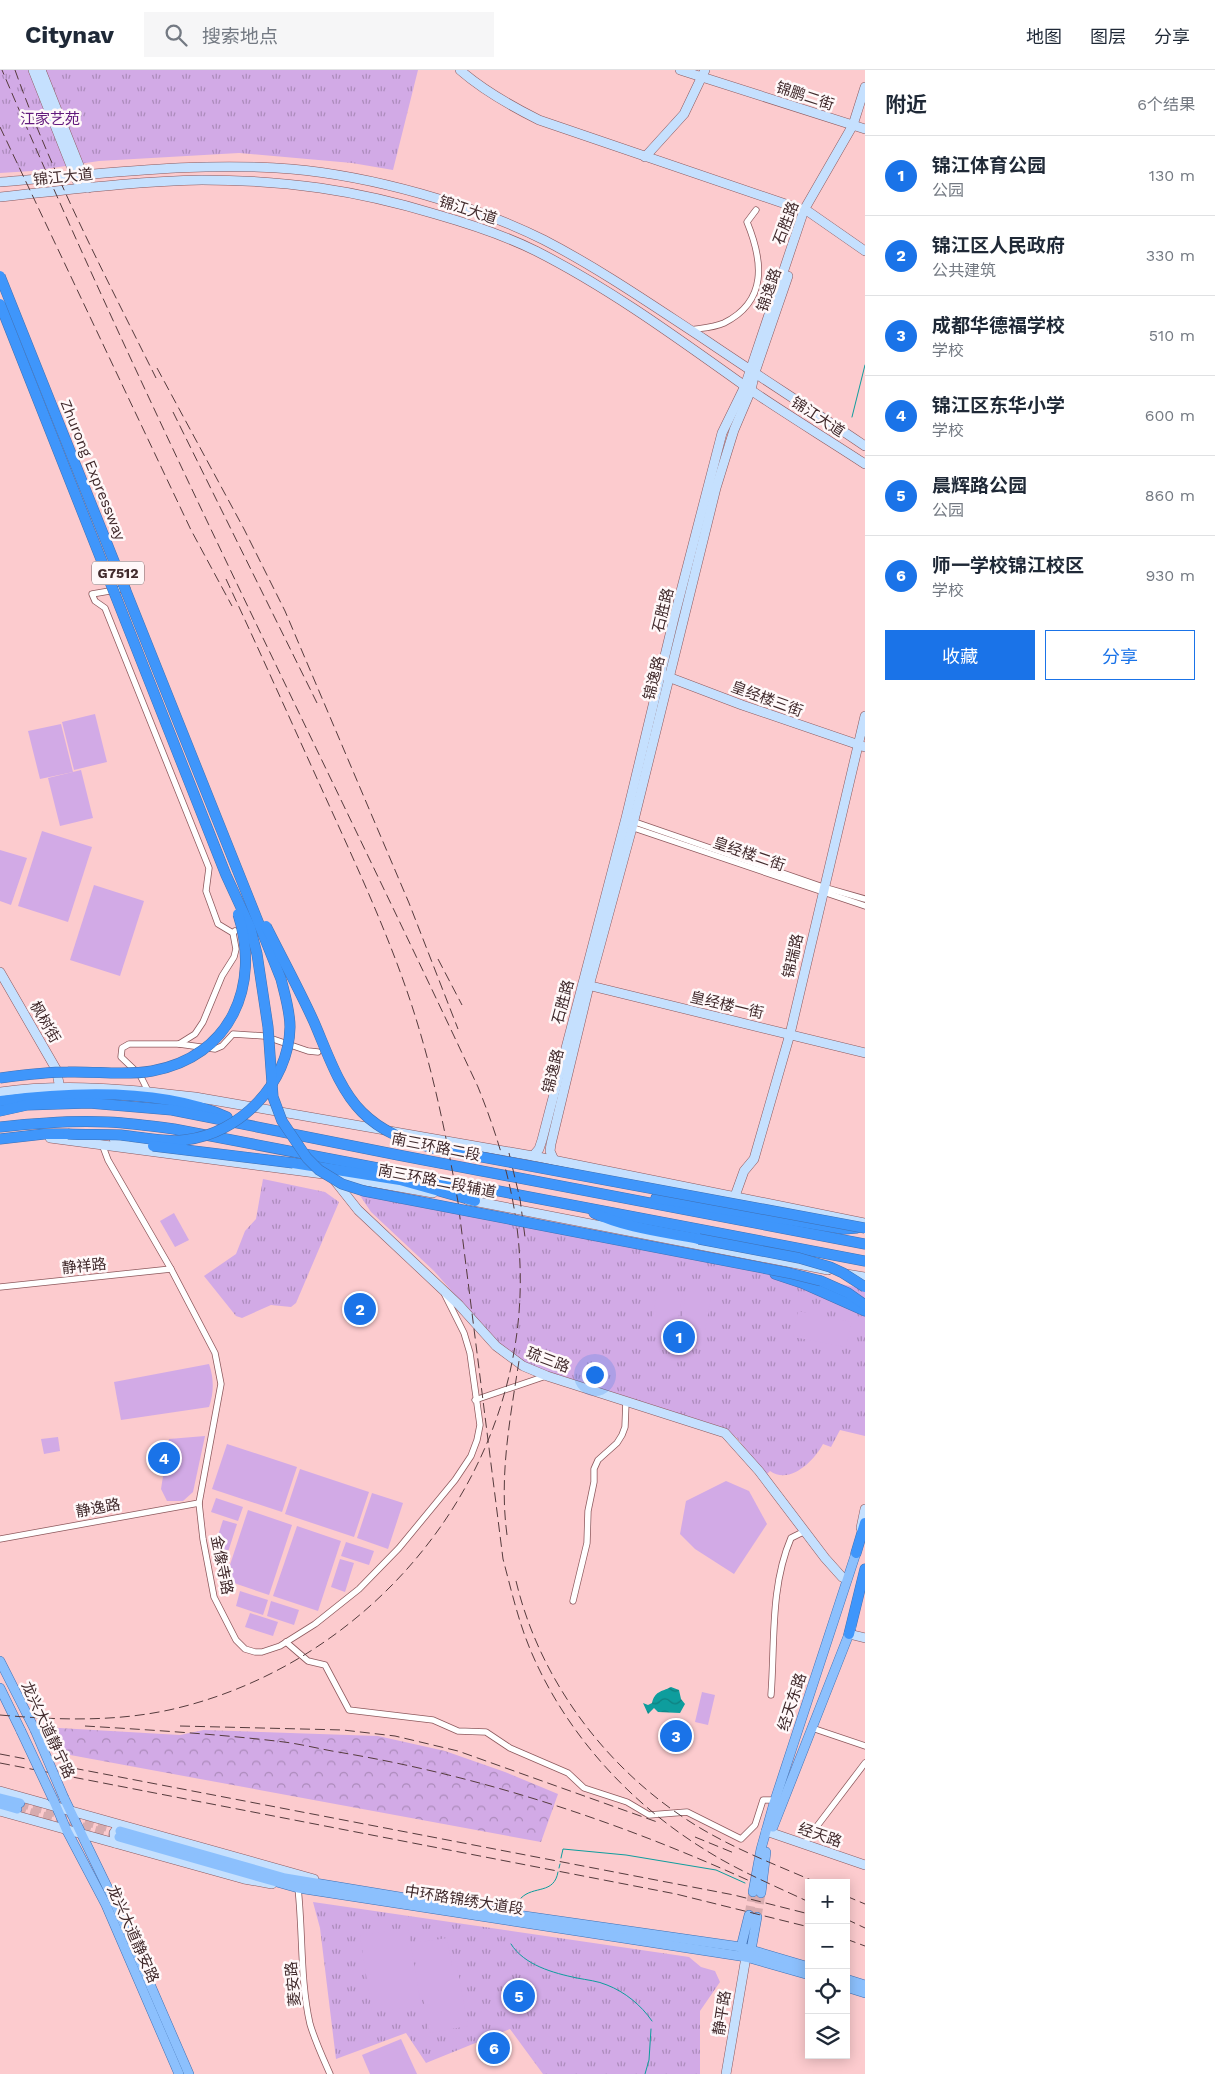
<!DOCTYPE html>
<html lang="zh">
<head>
<meta charset="utf-8">
<style>
	body { margin:0; font-family:"Work Sans","Noto Sans SC",sans-serif; background:#f6f6f7; color:#1f2937 }
	.controls { position:absolute; right:15px; bottom:15px; display:grid; overflow:hidden; border-radius:0px; box-shadow:0 2px 12px #0003 }
	.controls button { width:45px; height:45px; display:grid; place-items:center; padding:0; border:0; border-bottom:1px solid #e0e1e3; background:#fff; color:#1f2937; font:25px sans-serif }
	.you { position:absolute; left:594px; top:1304px; width:18px; height:18px; margin:-12px; border:4px solid #fff; border-radius:50%; background:#1a73e8; box-shadow:0 0 0 8px #1a73e833 }
	.badge { display:grid; place-items:center; width:32px; height:32px; border-radius:50%; background:#1a73e8; color:#fff; font-size:16px; font-weight:700 }
	.pin { position:absolute; translate:-50% -50%; border:2px solid #fff; box-shadow:0 1px 5px #0006 }
	.list { margin:0; padding:0; list-style:none }
	h2 { display:flex; justify-content:space-between; align-items:center; height:65px; margin:0; padding:0 20px; font-size:21px }
	h2 small { font-size:16px; font-weight:400; color:#747a83 }
	.list li { display:grid; grid-template-columns:32px 1fr auto; gap:15px; align-items:center; box-sizing:border-box; height:80px; padding:0 20px; border-top:1px solid #e0e1e3 }
	.list b { display:block; font-size:19px; white-space:nowrap }
	.list p { margin:0; font-size:16px; white-space:nowrap; color:#747a83 }
	.list em { font-size:16px; font-style:normal; color:#747a83 }
	.actions { display:flex; gap:10px; padding:15px 20px }
	.actions a { flex:1; padding:11px 0; border:1px solid #1a73e8; border-radius:0px; text-align:center; font-size:18px; color:#1a73e8 }
	.actions .main { background:#1a73e8; color:#fff }
	.icon { flex:none; width:28px; height:28px; fill:none; stroke:currentColor; stroke-width:2; stroke-linecap:round; stroke-linejoin:round }
	.map { position:relative; flex:none; width:865px; height:2004px; overflow:hidden }
	header { display:flex; align-items:center; gap:30px; box-sizing:border-box; height:70px; padding:0 25px; background:#fff; border-bottom:1px solid #e0e1e3 }
	header strong { font-size:24px }
	nav { display:flex; gap:28px; margin-inline-start:auto; font-size:18px }
	.search { width:350px; height:45px; background:#f6f6f7; display:flex; align-items:center; gap:12px; box-sizing:border-box; padding:0 18px; border-radius:0px; color:#747a83; font-size:19px }
	main { display:flex }
	aside { flex:1; background:#fff }
	.map>svg:first-child { display:block }
</style>
</head>
<body>
<header>
<strong>Citynav</strong>
<div class="search"><svg class="icon" aria-label="search" viewBox="0 0 24 24"><circle cx="10" cy="10" r="6"/><path d="M15 15l6 6"/></svg>搜索地点</div>
<nav><a>地图</a><a>图层</a><a>分享</a></nav>
</header>
<main>
<div class="map">
<svg width="865" height="2004" viewBox="0 0 865 2004">
	<defs>
		<pattern id="forest-crowns" width="20" height="18" patternUnits="userSpaceOnUse" patternTransform="scale(1.25)"><rect width="20" height="18" fill="#d2aae6"/><path d="M2 6a3 3 0 1 1 6 0M12 15a3 3 0 1 1 6 0" fill="none" stroke="#ac8bbb"/></pattern>
		<pattern id="park-tufts" width="24" height="20" patternUnits="userSpaceOnUse" patternTransform="scale(1.25)"><rect width="24" height="20" fill="#d2aae6"/><path d="M3 7l-1-3M5 7V3M7 7l1-3M15 17l-1-3M17 17v-4M19 17l1-3" fill="none" stroke="#ac8bbb"/></pattern>
		<pattern id="water-waves" width="16" height="10" patternUnits="userSpaceOnUse" patternTransform="scale(1.25)"><rect width="16" height="10" fill="#0e9d9d"/><path d="M0 5q4-4 8 0t8 0" fill="none" stroke="#0f8080"/></pattern>
	</defs>
	<rect width="100%" height="100%" fill="#fccbce"/>
	<polygon fill="url(#forest-crowns)" points="42,1657 180,1665 204,1660 378,1666 445,1681 505,1702 558,1724 541,1772 54,1682"/>
	<g fill="url(#park-tufts)">
		<polygon points="0,0 418,0 393,100 352,93 239,83 99,91 32,101 0,103"/>
		<polygon points="263,1109 325,1122 339,1132 296,1233 291,1237 271,1235 242,1248 236,1246 204,1206 236,1184 245,1161 256,1149"/>
		<path d="M353,1115L865,1219V1366L840,1360L831,1377L823,1374C814,1391 790,1415 770,1401L766,1405L737,1368L721,1357L571,1310L534,1297L514,1287L485,1259L434,1201L371,1142Z"/>
		<polygon points="313,1832 689,1887 701,1897 715,1901 720,1912 700,1941 700,2004 543,2004 510,1959 426,1993 406,1963 336,1989 320,1858"/>
	</g>
	<g fill="#d2aae6">
		<polygon points="95,644 107,692 74,700 62,652"/>
		<polygon points="61,654 73,702 40,709 28,661"/>
		<polygon points="81,700 93,748 60,756 48,708"/>
		<polygon points="42,761 92,777 68,852 18,836"/>
		<polygon points="0,780 27,788 11,835 0,831"/>
		<polygon points="94,815 144,831 120,906 70,890"/>
		<polygon points="174,1143 189,1170 175,1177 160,1151"/>
		<polygon points="658,1218 683,1223 676,1261 651,1256"/>
		<polygon points="686,1223 711,1228 704,1266 679,1261"/>
		<polygon points="798,1241 852,1252 846,1277 793,1267"/>
		<path d="M209,1294C214,1308 214,1323 209,1337L121,1350L114,1312Z"/>
		<polygon points="205,1366 193,1422 183,1431 167,1431 161,1419 169,1369"/>
		<polygon points="58,1367 60,1381 44,1384 41,1369"/>
		<polygon points="227,1374 297,1397 282,1442 212,1419"/>
		<polygon points="300,1399 369,1422 354,1467 285,1444"/>
		<polygon points="726,1411 749,1421 767,1454 734,1504 695,1479 680,1464 686,1431"/>
		<polygon points="372,1423 403,1433 388,1479 357,1468"/>
		<polygon points="216,1428 243,1437 238,1451 211,1442"/>
		<polygon points="248,1440 292,1455 269,1525 225,1510"/>
		<polygon points="223,1450 237,1454 228,1482 214,1478"/>
		<polygon points="297,1456 341,1471 318,1541 273,1526"/>
		<polygon points="346,1472 374,1481 369,1495 341,1486"/>
		<polygon points="340,1489 354,1493 345,1522 331,1517"/>
		<polygon points="240,1521 268,1530 263,1545 236,1536"/>
		<polygon points="271,1531 299,1540 294,1555 267,1546"/>
		<polygon points="250,1543 278,1552 273,1566 245,1557"/>
		<polygon points="702,1622 715,1625 708,1655 695,1652"/>
		<polygon points="408,1858 421,1935 372,1942 360,1866"/>
		<polygon points="447,1868 452,1896 457,1896 468,1956 429,1963 414,1873"/>
		<polygon points="401,1969 417,2004 370,2004 362,1985"/>
	</g>
	<path fill="url(#water-waves)" d="M671,1617L679,1620L681,1629L685,1634L680,1643L658,1642L654,1638L648,1644L643,1633L648,1635L652,1633C655,1621 661,1622 671,1617Z"/>
	<g fill="none" stroke-linecap="round" stroke-linejoin="round">
		<g stroke="#0e9d9d" stroke-width="1">
			<polyline points="852,347 865,295"/>
			<polyline points="561,1788 563,1779 626,1785 716,1800 745,1813"/>
			<polyline points="559,1798 560,1794"/>
			<path d="M521,1828C534,1815 554,1825 558,1802"/>
			<path d="M511,1874C524,1895 553,1903 577,1908C587,1910 598,1911 607,1915C625,1922 641,1935 652,1951"/>
			<polyline points="645,2004 649,1990 651,1959"/>
		</g>
		<g stroke="#d7abae" stroke-width="9" stroke-dasharray="9 4.5" stroke-linecap="butt">
			<polyline points="20,1733 120,1761"/>
			<polyline points="17,1739 119,1767"/>
			<polyline points="749,1845 753,1822"/>
			<polyline points="757,1847 761,1823"/>
		</g>
		<g stroke="#8d595d" stroke-width="7">
			<g id="street">
				<path d="M689,260C701,258 713,258 724,253C768,231 763,191 747,152L756,140"/>
				<polyline points="127,518 92,524 95,531 105,538 209,798 206,821 218,854 233,863"/>
				<polyline points="632,751 823,817 865,829"/>
				<polyline points="631,757 865,836"/>
				<polyline points="179,974 215,979 222,976 233,964 264,966 308,981 318,982"/>
				<polyline points="148,1021 140,1005 121,987 122,978 129,974 179,974 195,964 203,952 222,906 234,887 236,879 233,863 235,861"/>
				<polyline points="102,1074 108,1090 171,1199 215,1283 221,1314 199,1433 203,1469 214,1527 236,1570 245,1579 255,1582 262,1582 280,1576 315,1554 359,1519 399,1478 455,1410 471,1386 477,1370 480,1355 470,1283 464,1263 445,1225"/>
				<polyline points="0,1217 171,1199"/>
				<polyline points="475,1330 546,1306"/>
				<polyline points="0,1469 199,1433"/>
				<polyline points="573,1531 587,1473 588,1441 594,1412 594,1399 598,1390 617,1373 622,1365 625,1357 626,1331"/>
				<polyline points="286,1572 308,1591 325,1595 349,1640 433,1650 458,1661 486,1662 510,1678 568,1703 584,1718 627,1732 649,1745 687,1742 741,1769 755,1755 763,1730 776,1730"/>
				<path d="M771,1625C775,1573 770,1517 791,1468L805,1461"/>
				<polyline points="812,1658 865,1676"/>
				<polyline points="805,1774 808,1768 865,1693"/>
				<path d="M298,1818C303,1863 300,1910 310,1954C315,1971 323,1988 330,2004"/>
			</g>
		</g>
		<g stroke="#8d595d" stroke-width="10">
			<g id="secondary">
				<polyline points="33,0 77,111"/>
				<polyline points="41,0 88,118"/>
				<path d="M460,0C484,21 511,36 539,50L809,142L865,181"/>
				<polyline points="680,0 865,59"/>
				<polyline points="645,87 684,44 705,0"/>
				<path d="M0,112C97,105 194,91 291,99C371,106 472,134 544,170C600,199 652,235 704,269C757,305 812,340 865,376"/>
				<path d="M0,127C67,120 135,111 202,110C285,110 356,120 435,144C470,154 504,165 536,181C609,218 676,267 742,314C782,342 824,367 865,394"/>
				<polyline points="663,605 742,635 865,677"/>
				<polyline points="0,902 56,999 60,1018"/>
				<polyline points="583,914 865,983"/>
				<path d="M0,1022C64,1013 131,1019 195,1027L533,1086L865,1153"/>
				<polyline points="50,1068 331,1105 433,1123"/>
				<polyline points="114,1069 158,1076"/>
				<polyline points="533,1086 539,1079 542,1070 626,748 674,548 722,363 745,316 804,140 853,55 865,17"/>
				<polyline points="554,1090 550,1081 551,1074 589,916 632,758 716,418 734,360 751,320 755,302 788,206"/>
				<polyline points="335,1111 358,1140 459,1235 496,1276 523,1296 547,1306 725,1363 759,1401 825,1488 842,1507 847,1509"/>
				<polyline points="735,1126 744,1101 754,1089 790,964 865,646"/>
				<polyline points="468,1130 828,1200"/>
				<polyline points="846,1204 865,1207"/>
				<polyline points="861,1458 865,1439"/>
				<polyline points="851,1558 849,1564 865,1568"/>
				<polyline points="0,1721 314,1809"/>
				<polyline points="0,1741 244,1809 272,1814"/>
				<polyline points="766,1761 865,1795"/>
				<polyline points="115,1773 114,1763 119,1755"/>
				<polyline points="726,2004 746,1887"/>
			</g>
		</g>
		<g stroke="#4070b3" stroke-width="10">
			<g id="primary">
				<polyline points="0,1591 35,1660"/>
				<polyline points="0,1618 21,1661"/>
				<polyline points="0,1728 20,1733"/>
				<polyline points="64,1728 114,1831 189,2004"/>
				<polyline points="53,1729 67,1761 106,1835 179,2004"/>
				<polyline points="0,1734 17,1739"/>
				<polyline points="773,1757 849,1564"/>
				<polyline points="120,1761 285,1808 448,1835 741,1877 809,1897"/>
				<polyline points="119,1767 298,1818 746,1887 809,1905"/>
				<polyline points="753,1822 761,1779 774,1733 856,1483"/>
				<polyline points="761,1823 766,1782"/>
				<polyline points="749,1845 741,1877 746,1887 751,1880 757,1847"/>
				<polyline points="846,1909 865,1915"/>
				<polyline points="846,1917 865,1923"/>
			</g>
		</g>
		<g stroke="#4070b3" stroke-width="11">
			<g id="highway">
				<path d="M0,1031C70,1022 162,1018 227,1047"/>
				<polyline points="0,1041 27,1035 89,1033 172,1040 398,1085 865,1174"/>
				<path d="M0,1057C36,1053 72,1050 108,1052C130,1053 152,1056 174,1059L865,1191"/>
				<polyline points="0,1069 44,1064 68,1064"/>
				<polyline points="293,1093 400,1110 475,1131"/>
				<polyline points="656,1128 844,1159 857,1158"/>
				<path d="M594,1143C626,1158 663,1162 699,1169"/>
				<polyline points="775,1204 802,1213 865,1241"/>
				<polyline points="821,1211 848,1223 865,1235"/>
				<polyline points="856,1483 865,1453"/>
				<polyline points="849,1564 865,1499"/>
			</g>
		</g>
		<use href="#street" stroke="#fff" stroke-width="5.5"/>
		<use href="#secondary" stroke="#c5e0fe" stroke-width="9"/>
		<use href="#primary" stroke="#8cc0fd" stroke-width="9"/>
		<use href="#highway" stroke="#3f96fb" stroke-width="10"/>
		<g stroke="#553b3d" stroke-width="1" stroke-dasharray="10 5" stroke-linecap="butt">
			<path d="M15,0C53,107 106,207 156,308"/>
			<polyline points="0,57 191,460 232,536"/>
			<polyline points="157,298 244,459 285,541 409,833 458,959"/>
			<polyline points="173,342 317,633"/>
			<path d="M226,509C261,584 295,660 329,735C358,799 388,864 410,930C432,996 446,1064 458,1132L503,1489C511,1519 518,1550 530,1579C565,1663 630,1734 707,1781C739,1801 775,1816 809,1832"/>
			<polyline points="438,889 462,935"/>
			<polyline points="509,1083 520,1129 525,1167"/>
			<path d="M507,1465C499,1406 510,1349 519,1291"/>
			<path d="M516,1511C541,1616 614,1709 707,1762C742,1782 781,1797 818,1813"/>
			<path d="M0,1645C57,1650 113,1652 169,1640C372,1595 528,1405 520,1195C518,1133 501,1074 478,1017C319,678 149,345 2,0"/>
			<path d="M85,1656C151,1660 218,1664 284,1672C300,1674 316,1678 332,1681C478,1705 618,1751 752,1812"/>
			<polyline points="180,1656 343,1660 395,1666 458,1681 660,1753"/>
			<polyline points="0,1684 734,1825 809,1844"/>
			<polyline points="0,1693 676,1824 809,1857"/>
			<polyline points="695,1767 734,1783"/>
			<polyline points="846,1826 865,1834"/>
			<polyline points="846,1849 865,1858"/>
			<polyline points="846,1869 865,1876"/>
		</g>
		<g stroke="#4070b3" stroke-width="10" stroke-linecap="butt">
			<g id="primary-bridge">
				<polyline points="35,1660 64,1728"/>
				<polyline points="21,1661 53,1729"/>
			</g>
		</g>
		<g stroke="#4070b3" stroke-width="11" stroke-linecap="butt">
			<g id="highway-bridge">
				<path d="M0,206L281,909C285,925 290,941 290,957C289,1013 240,1064 185,1070C164,1073 142,1067 121,1065C103,1064 85,1065 68,1064"/>
				<polyline points="0,234 226,805 250,857 257,884 268,957 273,1027 282,1051 307,1088 319,1100 342,1114 364,1121 789,1203 821,1211"/>
				<path d="M266,856C282,888 299,919 314,952C327,982 339,1019 362,1042C382,1062 406,1071 433,1078L865,1158"/>
				<path d="M0,1008C23,1005 46,1002 68,1002C96,1001 125,1006 152,1001C231,987 261,915 238,844"/>
				<polyline points="153,1076 293,1093"/>
				<polyline points="699,1169 799,1188 830,1197 843,1203 865,1217"/>
			</g>
		</g>
		<use href="#primary-bridge" stroke="#8cc0fd" stroke-width="9"/>
		<use href="#highway-bridge" stroke="#3f96fb" stroke-width="10"/>
	</g>
	<g text-anchor="middle" stroke-width="5" stroke-linejoin="round" paint-order="stroke">
		<rect fill="#fff8f9" stroke="#7a686a" stroke-width="1" x="92" y="491.5" width="52" height="23" rx="4"/>
		<g font-size="14" font-weight="bold" fill="#412a2c">
			<text x="118" y="508">G7512</text>
		</g>
		<g font-size="15" fill="#412a2c" stroke="#fff8f9">
			<text transform="translate(805 26) rotate(18)" y="5">锦鹏二街</text>
			<text transform="translate(63 107) rotate(-6)" y="5">锦江大道</text>
			<text transform="translate(468 140) rotate(18)" y="5">锦江大道</text>
			<text transform="translate(786 153) rotate(-69)" y="5">石胜路</text>
			<text transform="translate(769 220) rotate(-71)" y="5">锦逸路</text>
			<text transform="translate(818 347) rotate(33)" y="5">锦江大道</text>
			<text transform="translate(93 400) rotate(68)" y="5">Zhurong Expressway</text>
			<text transform="translate(663 540) rotate(-76)" y="5">石胜路</text>
			<text transform="translate(654 608) rotate(-76)" y="5">锦逸路</text>
			<text transform="translate(767 629) rotate(20)" y="5">皇经楼三街</text>
			<text transform="translate(749 784) rotate(19)" y="5">皇经楼二街</text>
			<text transform="translate(793 886) rotate(-77)" y="5">锦瑞路</text>
			<text transform="translate(563 932) rotate(-75)" y="5">石胜路</text>
			<text transform="translate(727 935) rotate(13)" y="5">皇经楼一街</text>
			<text transform="translate(45 952) rotate(60)" y="5">枫树街</text>
			<text transform="translate(553 1001) rotate(-76)" y="5">锦逸路</text>
			<text transform="translate(436 1077) rotate(11)" y="5">南三环路二段</text>
			<text transform="translate(437 1111) rotate(11)" y="5">南三环路二段辅道</text>
			<text transform="translate(84 1196) rotate(-6)" y="5">静祥路</text>
			<text transform="translate(548 1290) rotate(21)" y="5">琉三路</text>
			<text transform="translate(98 1438) rotate(-10)" y="5">静逸路</text>
			<text transform="translate(222 1495) rotate(79)" y="5">金像寺路</text>
			<text transform="translate(792 1632) rotate(-72)" y="5">经天东路</text>
			<text transform="translate(48 1660) rotate(65)" y="5">龙兴大道静宁路</text>
			<text transform="translate(820 1765) rotate(19)" y="5">经天路</text>
			<text transform="translate(464 1830) rotate(9)" y="5">中环路锦绣大道段</text>
			<text transform="translate(133 1864) rotate(66)" y="5">龙兴大道静安路</text>
			<text transform="translate(293 1914) rotate(-95)" y="5">菱安路</text>
			<text transform="translate(722 1943) rotate(-81)" y="5">静平路</text>
		</g>
		<g font-size="15" fill="#62197d" stroke="#fff8f9">
			<text x="50" y="54">江家艺苑</text>
		</g>
	</g>
</svg>
<div class="controls">
<button>+</button>
<button>−</button>
<button><svg class="icon" aria-label="locate" viewBox="0 0 24 24"><circle cx="12" cy="12" r="6"/><path d="M12 2v4M12 18v4M2 12h4M18 12h4"/></svg></button>
<button><svg class="icon" aria-label="layers" viewBox="0 0 24 24"><path d="M12 4l9 5-9 5-9-5zM3 14l9 5 9-5"/></svg></button>
</div>
<div class="you"></div>
<div class="pin badge" style="left:679px;top:1267px">1</div>
<div class="pin badge" style="left:360px;top:1239px">2</div>
<div class="pin badge" style="left:676px;top:1666px">3</div>
<div class="pin badge" style="left:164px;top:1388px">4</div>
<div class="pin badge" style="left:519px;top:1926px">5</div>
<div class="pin badge" style="left:494px;top:1978px">6</div>
</div>
<aside>
<h2>附近<small>6个结果</small></h2>
<ul class="list">
<li><span class="badge">1</span><div><b>锦江体育公园</b><p>公园</p></div><em>130 m</em></li>
<li><span class="badge">2</span><div><b>锦江区人民政府</b><p>公共建筑</p></div><em>330 m</em></li>
<li><span class="badge">3</span><div><b>成都华德福学校</b><p>学校</p></div><em>510 m</em></li>
<li><span class="badge">4</span><div><b>锦江区东华小学</b><p>学校</p></div><em>600 m</em></li>
<li><span class="badge">5</span><div><b>晨辉路公园</b><p>公园</p></div><em>860 m</em></li>
<li><span class="badge">6</span><div><b>师一学校锦江校区</b><p>学校</p></div><em>930 m</em></li>
</ul>
<div class="actions"><a class="main">收藏</a><a>分享</a></div>
</aside>
</main>
</body>
</html>
